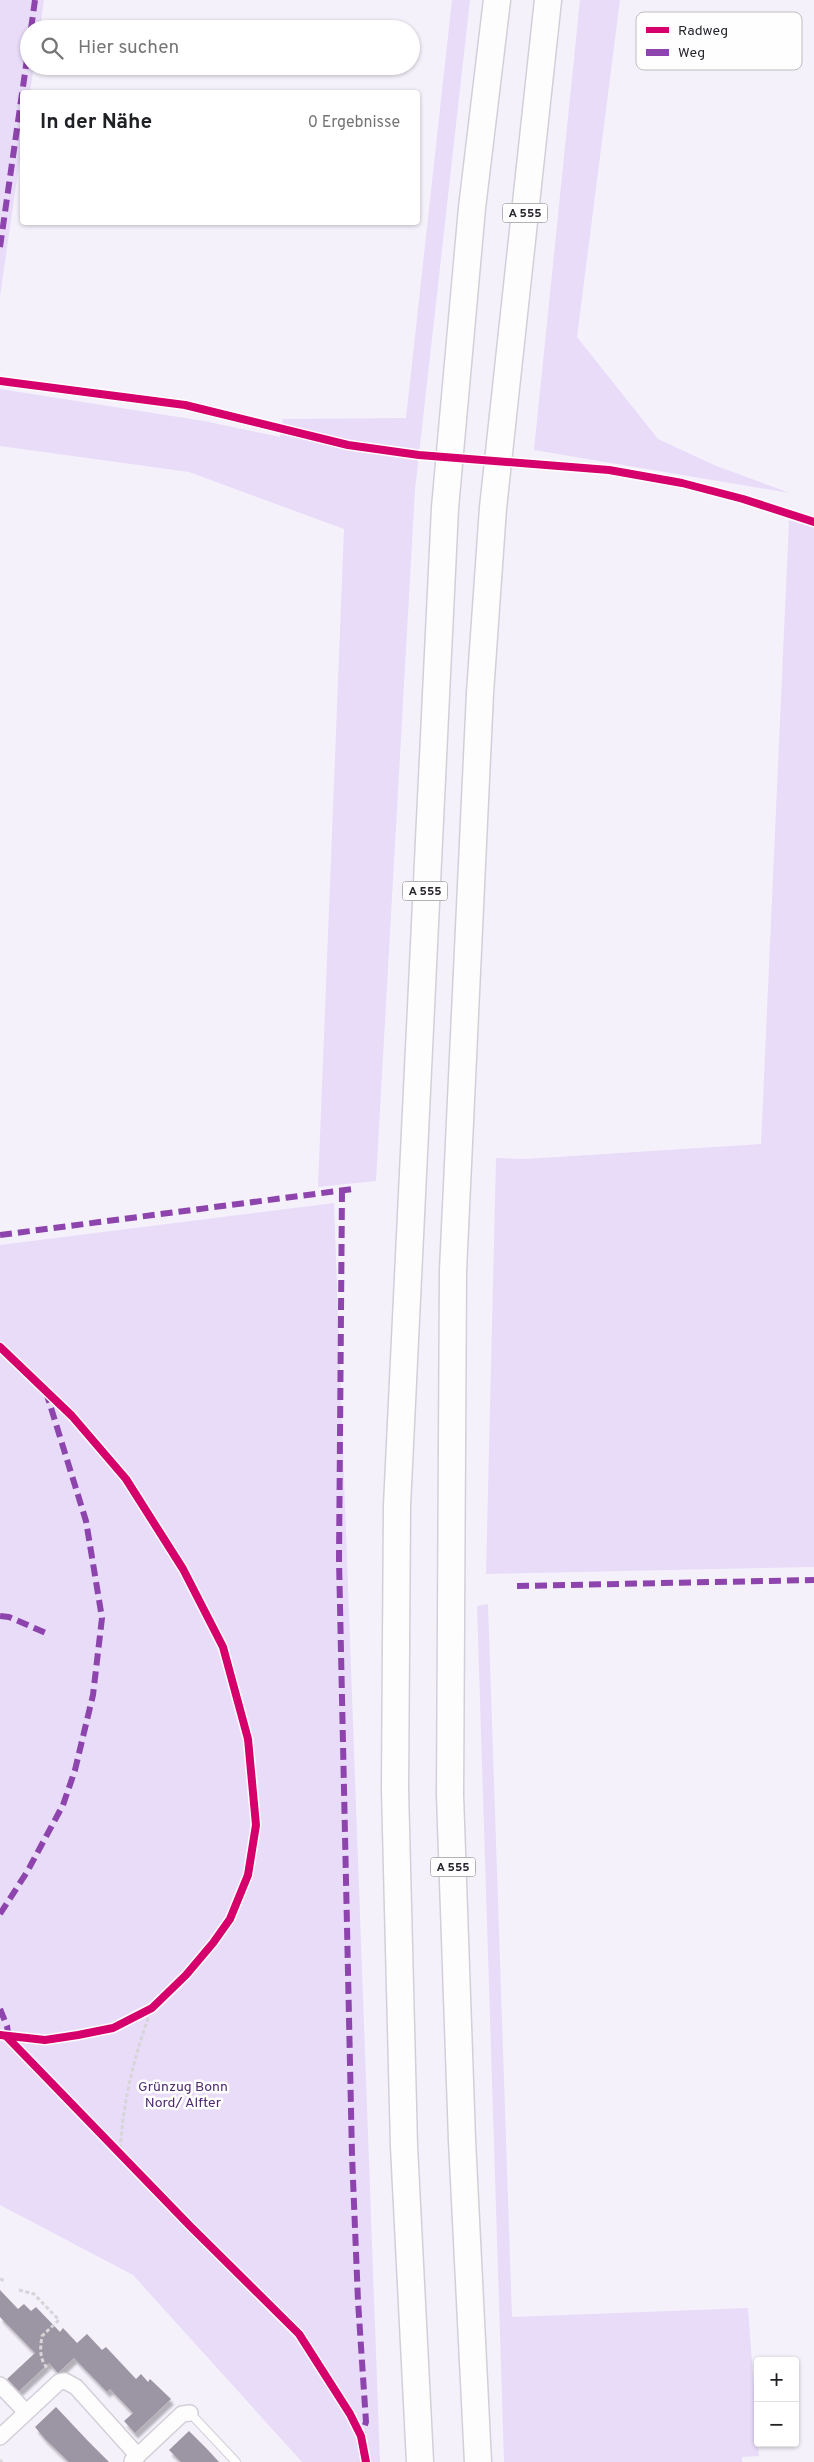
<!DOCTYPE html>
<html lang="de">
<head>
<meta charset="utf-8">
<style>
	body { margin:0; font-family:Overpass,sans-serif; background:#f2f2f2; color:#202124 }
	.controls { position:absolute; right:15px; bottom:15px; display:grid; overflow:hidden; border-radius:5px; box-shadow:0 1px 4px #0004 }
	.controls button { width:45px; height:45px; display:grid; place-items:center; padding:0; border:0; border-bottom:1px solid #e0e0e0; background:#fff; color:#202124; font:25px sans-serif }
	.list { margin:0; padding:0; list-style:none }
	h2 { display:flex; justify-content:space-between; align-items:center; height:65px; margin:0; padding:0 20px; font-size:21px }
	h2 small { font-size:16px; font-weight:400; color:#757577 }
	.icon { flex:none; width:28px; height:28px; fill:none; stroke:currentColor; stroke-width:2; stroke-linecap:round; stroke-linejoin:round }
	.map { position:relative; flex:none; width:814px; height:2462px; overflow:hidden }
	.search { position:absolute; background:#fff; box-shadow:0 1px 4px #0004; left:20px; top:20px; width:400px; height:55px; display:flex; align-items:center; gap:12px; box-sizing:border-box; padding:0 18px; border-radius:28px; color:#757577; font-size:19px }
	.panel { position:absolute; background:#fff; box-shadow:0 1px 4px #0004; left:20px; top:90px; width:400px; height:135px; border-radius:5px }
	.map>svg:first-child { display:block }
</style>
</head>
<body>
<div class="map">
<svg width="814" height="2462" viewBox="0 0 814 2462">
	<defs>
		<filter id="shadow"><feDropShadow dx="3" dy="5.5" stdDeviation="1" flood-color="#0004"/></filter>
	</defs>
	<rect width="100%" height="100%" fill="#f5f1fb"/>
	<g fill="#e8dcf9">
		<polygon points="0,0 44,0 40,29 29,29 29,66 34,66 30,92 22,92 22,145 0,296"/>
		<polygon points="452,0 470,0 415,490 376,1181 318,1187 344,529 189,472 0,446 0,389 204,421 280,437 283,419 406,418"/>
		<polygon points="580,0 620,0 577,337 658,439 714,465 790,493 534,450"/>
		<polygon points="789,520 814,527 814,1567 486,1574 496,1158 526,1159 761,1144"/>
		<polygon points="334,1203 380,2462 302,2462 133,2275 0,2205 0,1245"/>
		<polygon points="488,1604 512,2317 748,2308 759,2456 742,2457 742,2462 504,2462 477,1606"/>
	</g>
	<g fill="#9c95a4" filter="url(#shadow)">
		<polygon points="0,2290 18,2309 24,2304 31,2311 36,2307 60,2332 63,2328 77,2343 87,2334 102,2350 106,2347 136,2379 141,2374 148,2382 150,2379 171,2399 135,2433 124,2421 133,2413 110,2389 107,2392 74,2358 58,2373 49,2363 19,2391 7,2379 35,2353 0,2317"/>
		<polygon points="56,2407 88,2441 109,2462 69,2462 45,2439 35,2427"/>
		<polygon points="189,2431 207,2449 219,2462 181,2462 169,2450"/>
	</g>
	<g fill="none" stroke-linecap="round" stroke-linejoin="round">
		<g stroke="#d3cfd8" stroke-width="10">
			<polyline id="lane" points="190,2413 236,2462"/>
		</g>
		<g stroke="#d3cfd8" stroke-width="18">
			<g id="street">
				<polyline points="0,2385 26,2412"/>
				<polyline points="0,2437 59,2382 65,2381 76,2387 138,2456"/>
				<polyline points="132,2461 182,2414 190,2413"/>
			</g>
		</g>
		<g stroke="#d3cfd8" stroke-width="29">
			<g id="highway">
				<polyline points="420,2462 404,2146 395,1789 397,1506 445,508 472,208 497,0"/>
				<polyline points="478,2462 462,2140 450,1795 453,1271 480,693 493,508 548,0"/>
			</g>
		</g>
		<g stroke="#d6d5d7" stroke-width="3" stroke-dasharray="4 2.5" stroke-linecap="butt">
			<path d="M120,2155C122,2105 134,2055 152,2008"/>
			<polyline points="0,2279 5,2281"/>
			<path d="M19,2290L34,2294L59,2320L42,2336C40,2349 39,2360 49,2370"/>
			<polyline points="0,2460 2,2462"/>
		</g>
		<use href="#lane" stroke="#fefdfe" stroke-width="8"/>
		<use href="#street" stroke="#fefdfe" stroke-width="15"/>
		<use href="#highway" stroke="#fefdfe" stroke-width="26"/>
		<g stroke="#8e44ad" stroke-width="6" stroke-dasharray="12 6" stroke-linecap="butt">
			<polyline points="31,29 35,0"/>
			<polyline points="0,247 29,45"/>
			<polyline points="342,1190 339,1560 352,2155 358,2301 366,2422 361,2436"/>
			<polyline points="0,1235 353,1189"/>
			<polyline points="517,1586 814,1580"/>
			<polyline points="0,1616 9,1617 46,1633"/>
			<polyline points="0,1914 27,1872 63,1805 75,1770 93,1695 102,1618 86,1521 47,1395"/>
			<polyline points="0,2009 7,2026 9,2039"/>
		</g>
		<g stroke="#fefefe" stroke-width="11">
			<g id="cycleway">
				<polyline points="0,381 185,405 348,445 419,455 609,470 682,483 743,499 814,522"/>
				<polyline points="0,1347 72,1416 126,1479 183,1569 223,1647 248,1739 256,1825 248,1875 230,1919 213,1943 186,1975 152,2008 113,2028 78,2035 45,2040 0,2035"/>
				<polyline points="7,2037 190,2226 299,2334 350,2414 361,2436 366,2462"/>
			</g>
		</g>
		<use href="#cycleway" stroke="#d6006c" stroke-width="8"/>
	</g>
	<g text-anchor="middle" stroke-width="5" stroke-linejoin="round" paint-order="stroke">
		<g fill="#fefefe" stroke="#68666c" stroke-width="1">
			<rect x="502.5" y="203.5" width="45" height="19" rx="4"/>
			<rect x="402.5" y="881.5" width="45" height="19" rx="4"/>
			<rect x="430.5" y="1857.5" width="45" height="19" rx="4"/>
		</g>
		<g font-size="12" font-weight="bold" fill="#28252d">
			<text x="525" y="217">A 555</text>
			<text x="425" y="895">A 555</text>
			<text x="453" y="1871">A 555</text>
		</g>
		<g font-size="14" fill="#4e2b71" stroke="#fefefe">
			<text x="183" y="2091">Grünzug Bonn<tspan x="183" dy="16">Nord/ Alfter</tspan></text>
		</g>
	</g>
	<rect x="636" y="12" width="166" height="58" rx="8" fill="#fefefe" stroke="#bebdbf" stroke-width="1"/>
	<rect x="646" y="27" width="23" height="6" fill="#d6006c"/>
	<rect x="646" y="49" width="23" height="7" fill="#8e44ad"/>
	<g font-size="14" fill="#28252d">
		<text x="678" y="35">Radweg</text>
		<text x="678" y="57">Weg</text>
	</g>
</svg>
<div class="controls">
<button>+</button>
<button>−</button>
</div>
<div class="search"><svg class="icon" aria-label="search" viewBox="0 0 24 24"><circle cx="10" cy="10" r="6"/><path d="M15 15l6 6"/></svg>Hier suchen</div>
<section class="panel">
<h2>In der Nähe<small>0 Ergebnisse</small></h2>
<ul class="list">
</ul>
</section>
</div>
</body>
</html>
